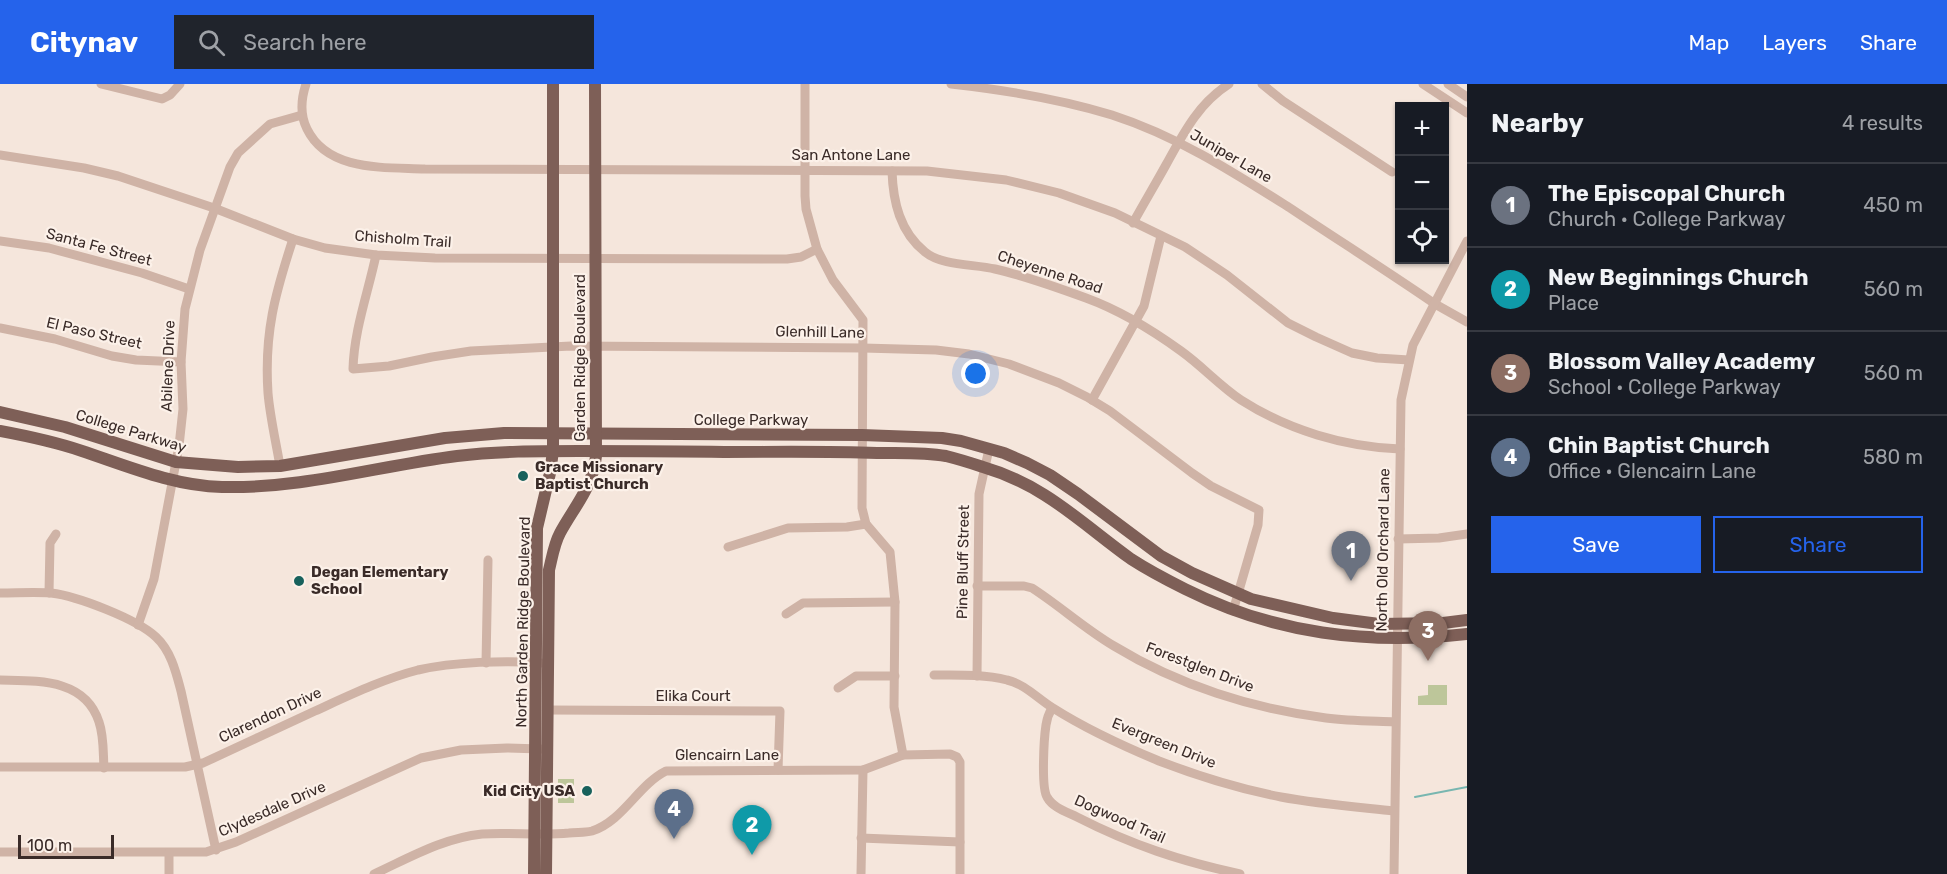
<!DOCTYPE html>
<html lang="en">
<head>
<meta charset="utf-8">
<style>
	body { margin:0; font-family:Rubik,sans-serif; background:#20242c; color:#f1f3f6 }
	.controls { position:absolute; right:18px; top:18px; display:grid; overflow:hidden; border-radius:0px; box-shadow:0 2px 4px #0004 }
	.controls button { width:54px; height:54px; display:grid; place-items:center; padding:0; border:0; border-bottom:2px solid #363941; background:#171b24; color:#f1f3f6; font:30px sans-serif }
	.scale { position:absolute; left:18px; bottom:15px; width:96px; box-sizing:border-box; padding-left:6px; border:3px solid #3a2b28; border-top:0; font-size:16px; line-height:21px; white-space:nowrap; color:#3a2b28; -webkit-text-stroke:4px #fcf1e9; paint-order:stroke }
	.you { position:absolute; left:976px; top:290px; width:21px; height:21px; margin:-15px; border:4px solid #fff; border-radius:50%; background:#1a73e8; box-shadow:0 0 0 9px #1a73e833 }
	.badge { display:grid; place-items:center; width:39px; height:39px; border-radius:50%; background:#2563eb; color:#fff; font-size:20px; font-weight:700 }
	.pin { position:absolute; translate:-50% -50px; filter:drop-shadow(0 2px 3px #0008) }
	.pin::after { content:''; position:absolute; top:32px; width:21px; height:18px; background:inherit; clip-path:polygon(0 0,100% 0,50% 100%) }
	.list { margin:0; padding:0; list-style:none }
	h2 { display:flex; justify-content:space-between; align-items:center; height:78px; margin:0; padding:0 24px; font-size:26px }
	h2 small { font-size:20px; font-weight:400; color:#9ea1a6 }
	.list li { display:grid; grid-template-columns:39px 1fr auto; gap:18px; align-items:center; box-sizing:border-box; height:84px; padding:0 24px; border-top:2px solid #363941 }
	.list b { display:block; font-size:22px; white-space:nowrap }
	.list p { margin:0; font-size:20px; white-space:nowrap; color:#9ea1a6 }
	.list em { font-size:20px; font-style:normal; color:#9ea1a6 }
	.actions { display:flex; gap:12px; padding:18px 24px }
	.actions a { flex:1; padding:14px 0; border:2px solid #2563eb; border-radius:0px; text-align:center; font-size:21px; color:#2563eb }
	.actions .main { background:#2563eb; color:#fff }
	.icon { flex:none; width:33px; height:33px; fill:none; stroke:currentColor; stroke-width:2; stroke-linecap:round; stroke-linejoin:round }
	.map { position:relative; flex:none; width:1467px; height:790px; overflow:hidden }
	header { display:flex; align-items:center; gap:36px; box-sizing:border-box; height:84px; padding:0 30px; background:#2563eb; color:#fff }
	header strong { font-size:28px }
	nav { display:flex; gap:33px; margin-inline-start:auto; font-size:21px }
	.search { width:420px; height:54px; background:#20242c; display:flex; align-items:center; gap:15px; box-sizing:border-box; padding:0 21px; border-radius:0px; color:#9ea1a6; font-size:22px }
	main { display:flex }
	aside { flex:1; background:#171b24 }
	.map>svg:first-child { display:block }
</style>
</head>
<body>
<header>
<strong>Citynav</strong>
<div class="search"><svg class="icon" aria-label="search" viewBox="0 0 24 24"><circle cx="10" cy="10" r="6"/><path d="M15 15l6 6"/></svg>Search here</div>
<nav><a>Map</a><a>Layers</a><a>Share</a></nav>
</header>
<main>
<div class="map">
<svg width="1467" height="790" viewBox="0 0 1467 790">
	<rect width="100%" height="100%" fill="#f5e6dc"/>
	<g fill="#bdc69a">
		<polygon points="1428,601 1447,601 1447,621 1418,621 1418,612 1428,611"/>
		<rect x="558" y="695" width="16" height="24"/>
	</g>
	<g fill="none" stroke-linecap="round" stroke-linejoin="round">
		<polyline stroke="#78b6b0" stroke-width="2" points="1415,713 1467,703"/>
		<g stroke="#cfb3a6" stroke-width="9">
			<polyline points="101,0 162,15 170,11 180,0"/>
			<path d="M306,0C301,15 300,31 307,45C328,88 385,83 425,85L927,87L1006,96L1059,109L1115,129L1185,163L1227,191L1288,239L1316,253L1352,269L1377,274L1409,276"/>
			<polyline points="805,0 805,112 806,125 817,165 833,196 863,236 862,424 866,440 890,468 895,518 894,623 903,671"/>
			<path d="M951,0C1005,6 1060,15 1112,31C1177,52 1233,88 1290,124C1338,156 1387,187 1435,220L1467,238"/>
			<polyline points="1262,0 1283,17 1392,88"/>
			<polyline points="1423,0 1467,29"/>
			<polyline points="1448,0 1467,13"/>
			<polyline points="0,71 84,84 118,92 214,124 293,155 325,164 376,171 435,174 787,175 801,173 817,165"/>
			<path d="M892,87C893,118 900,148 925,168C942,182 974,180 995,185C1026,192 1056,203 1086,214C1119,226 1152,246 1181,267C1202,282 1220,302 1241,316C1288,346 1344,363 1400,365"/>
			<path d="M1133,139C1144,119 1156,99 1167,79C1184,48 1199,19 1229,0"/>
			<polyline points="0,157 49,164 142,189 189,205"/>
			<path d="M376,171C368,209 354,246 353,285L389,282L432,273L471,267L571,262L863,264L936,266L969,270L1009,280L1059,299L1087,313L1110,327L1192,389L1211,402L1259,426L1258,441L1233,527"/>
			<polyline points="0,244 55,255 112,272 136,276 181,278"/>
			<polyline points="1092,316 1144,222 1161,152"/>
			<path d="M280,382C276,358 270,333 268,309C264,249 275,210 293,155"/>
			<polyline points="1398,455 1439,454 1467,450"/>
			<polyline points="728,463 788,444 847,443 866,440"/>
			<path d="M977,502H1024L1032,504C1060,522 1085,545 1114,562C1178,601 1253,625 1326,634C1349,637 1373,637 1395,638"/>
			<path d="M0,509C17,509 34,508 51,509C77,512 137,535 156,553C171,567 176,588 181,607L216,766"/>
			<polyline points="49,509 50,459 56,450"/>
			<polyline points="786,530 803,519 895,518"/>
			<polyline points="138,541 154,495 179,362 183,325 181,278 185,225 200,166 230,83 238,69 270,40 302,31"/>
			<polyline points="486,579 488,476"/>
			<path d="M934,591C958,591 984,590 1007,596C1025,600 1038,615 1053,624C1086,645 1123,662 1159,677C1198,692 1240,705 1281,713C1319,720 1357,723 1394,727"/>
			<polyline points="977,592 979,410 989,365"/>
			<path d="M0,596C37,597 85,594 99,638C104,652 103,669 104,684"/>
			<polyline points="838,604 856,592 895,592"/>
			<path d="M1052,624C1049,629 1047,634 1046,641C1044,654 1041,703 1047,713C1053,724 1067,728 1077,733C1132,761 1180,777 1240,790"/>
			<polyline points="547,626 780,627 778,686"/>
			<path d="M0,683H185L203,679C240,662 278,644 315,627C348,612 383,595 418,586C453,578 506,576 541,579"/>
			<polyline points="861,754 960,758"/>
			<polyline points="0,768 206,768 236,758 421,674 461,666 507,664 541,665"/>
			<polyline points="169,790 169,769"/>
			<path d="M374,790C409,774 443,754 482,750C511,748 540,752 569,749C576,748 585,749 592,747C623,737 638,701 666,687L863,686L903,671L950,670L957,673L960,678V790"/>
			<polyline points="861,790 863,686"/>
			<polyline points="1394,790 1401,316 1413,261 1467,157"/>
		</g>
		<g stroke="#7e5f57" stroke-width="12">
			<polyline points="0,328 65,343 176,378 238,383 280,382 445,354 504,349 862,351 942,354 961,357 1004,369 1027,379 1050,391 1078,410 1161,472 1192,489 1251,515 1333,534 1379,540 1443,539 1467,536"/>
			<path d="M0,347C27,352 55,358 82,367C127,382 174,402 222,403C302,405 378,382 457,372C497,367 539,367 579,367C627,367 676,367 724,368C775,368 826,367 877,369C900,369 924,368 946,372C958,375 971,379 983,383C1045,401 1081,439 1131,475C1148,486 1167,496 1185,505C1275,550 1367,561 1467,550"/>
			<polyline points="534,790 537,444 550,389 553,367 553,0"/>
			<path d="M546,790L549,486C552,474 554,460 560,449C574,423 593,403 596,372L595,0"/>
		</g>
	</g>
	<g fill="#18615c" stroke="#fcf1e9" stroke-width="2">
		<circle cx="523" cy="392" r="6"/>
		<circle cx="299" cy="497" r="6"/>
		<circle cx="587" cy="707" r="6"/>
	</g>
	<g text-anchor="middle" stroke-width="4.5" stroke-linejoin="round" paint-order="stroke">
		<g font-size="15" fill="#3a2b28" stroke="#fcf1e9">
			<text x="851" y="76">San Antone Lane</text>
			<text transform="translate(1231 72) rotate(30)" y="5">Juniper Lane</text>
			<text transform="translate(403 155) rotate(4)" y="5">Chisholm Trail</text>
			<text transform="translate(99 163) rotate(15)" y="5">Santa Fe Street</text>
			<text transform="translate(1050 188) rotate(18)" y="5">Cheyenne Road</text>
			<text transform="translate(820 248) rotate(1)" y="5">Glenhill Lane</text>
			<text transform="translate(94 249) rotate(13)" y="5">El Paso Street</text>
			<text transform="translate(580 274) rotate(-90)" y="5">Garden Ridge Boulevard</text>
			<text transform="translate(168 282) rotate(-88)" y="5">Abilene Drive</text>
			<text x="751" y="341">College Parkway</text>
			<text transform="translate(131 347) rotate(17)" y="5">College Parkway</text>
			<text transform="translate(1383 466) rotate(-89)" y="5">North Old Orchard Lane</text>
			<text transform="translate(963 478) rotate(-89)" y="5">Pine Bluff Street</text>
			<text transform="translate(523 538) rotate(-89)" y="5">North Garden Ridge Boulevard</text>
			<text transform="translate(1200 583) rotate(21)" y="5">Forestglen Drive</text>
			<text x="693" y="617">Elika Court</text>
			<text transform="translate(270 631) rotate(-25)" y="5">Clarendon Drive</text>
			<text transform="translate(1164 659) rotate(22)" y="5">Evergreen Drive</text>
			<text x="727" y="676">Glencairn Lane</text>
			<text transform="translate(272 725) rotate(-24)" y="5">Clydesdale Drive</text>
			<text transform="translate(1120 735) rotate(24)" y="5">Dogwood Trail</text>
		</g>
		<g font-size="15" font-weight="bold" fill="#3a2b28" stroke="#fcf1e9" text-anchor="start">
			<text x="535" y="388">Grace Missionary<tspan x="535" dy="17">Baptist Church</tspan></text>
			<text x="311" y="493">Degan Elementary<tspan x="311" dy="17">School</tspan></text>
			<text x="575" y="712" text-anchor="end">Kid City USA</text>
		</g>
	</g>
</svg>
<div class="controls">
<button>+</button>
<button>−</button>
<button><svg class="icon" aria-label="locate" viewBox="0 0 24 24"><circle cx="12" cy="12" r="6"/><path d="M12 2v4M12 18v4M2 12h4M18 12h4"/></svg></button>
</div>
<div class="scale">100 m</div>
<div class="you"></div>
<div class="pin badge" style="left:1351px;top:497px;background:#6b7280">1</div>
<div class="pin badge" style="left:752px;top:771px;background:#0f9aa8">2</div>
<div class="pin badge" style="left:1428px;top:577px;background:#8d6e63">3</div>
<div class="pin badge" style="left:674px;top:755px;background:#5c6f8a">4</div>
</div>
<aside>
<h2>Nearby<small>4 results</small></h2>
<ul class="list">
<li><span class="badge" style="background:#6b7280">1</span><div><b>The Episcopal Church</b><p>Church · College Parkway</p></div><em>450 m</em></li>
<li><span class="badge" style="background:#0f9aa8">2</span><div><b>New Beginnings Church</b><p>Place</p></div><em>560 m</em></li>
<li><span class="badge" style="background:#8d6e63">3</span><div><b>Blossom Valley Academy</b><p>School · College Parkway</p></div><em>560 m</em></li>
<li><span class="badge" style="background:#5c6f8a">4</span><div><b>Chin Baptist Church</b><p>Office · Glencairn Lane</p></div><em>580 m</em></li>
</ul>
<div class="actions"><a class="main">Save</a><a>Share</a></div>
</aside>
</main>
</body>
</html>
